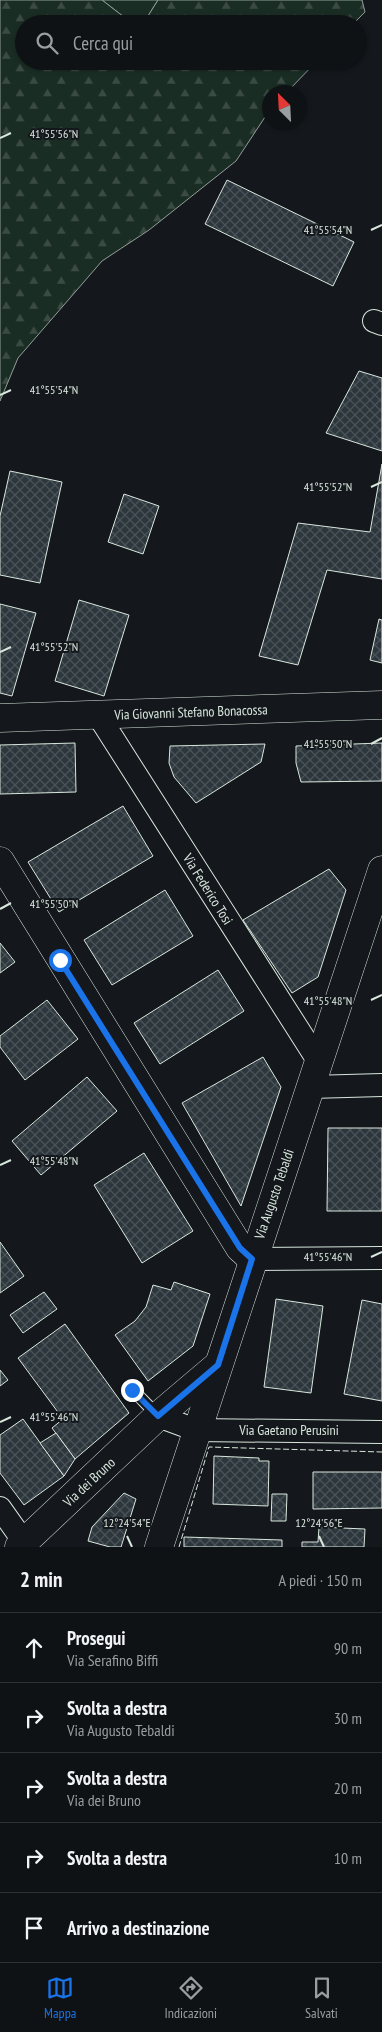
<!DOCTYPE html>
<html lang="it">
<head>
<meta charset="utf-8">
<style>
	body { margin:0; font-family:"PT Sans Narrow",sans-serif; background:#181b1e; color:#f1f3f6 }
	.compass { position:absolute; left:262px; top:85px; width:45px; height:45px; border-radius:50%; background:#0f1215; box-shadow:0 1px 4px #0004; rotate:336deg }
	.stop { position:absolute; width:15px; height:15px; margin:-11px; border:4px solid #1a73e8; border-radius:50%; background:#fff }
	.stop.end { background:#1a73e8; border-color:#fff; box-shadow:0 1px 5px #0008 }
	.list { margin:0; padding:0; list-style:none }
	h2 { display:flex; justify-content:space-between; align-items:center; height:65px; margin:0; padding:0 20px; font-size:21px }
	h2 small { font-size:16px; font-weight:400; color:#9b9ea0 }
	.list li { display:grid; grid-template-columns:32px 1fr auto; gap:15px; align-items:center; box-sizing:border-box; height:70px; padding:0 20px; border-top:1px solid #2f3234 }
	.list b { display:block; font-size:19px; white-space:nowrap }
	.list p { margin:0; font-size:16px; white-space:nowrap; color:#9b9ea0 }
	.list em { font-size:16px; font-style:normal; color:#9b9ea0 }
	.icon { flex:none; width:28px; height:28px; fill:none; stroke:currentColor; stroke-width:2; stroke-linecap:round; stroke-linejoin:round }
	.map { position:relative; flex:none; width:382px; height:1547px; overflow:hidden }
	.search { position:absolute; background:#0f1215; box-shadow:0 1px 4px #0004; left:15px; right:15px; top:15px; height:55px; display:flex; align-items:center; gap:12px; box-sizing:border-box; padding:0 18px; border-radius:28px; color:#9b9ea0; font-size:19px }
	.sheet { height:415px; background:#0f1215 }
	nav { display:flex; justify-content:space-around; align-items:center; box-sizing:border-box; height:70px; border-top:1px solid #2f3234; background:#0f1215; font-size:14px; color:#9b9ea0 }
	nav a { display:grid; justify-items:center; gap:2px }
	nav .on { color:#1a73e8 }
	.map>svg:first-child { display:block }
</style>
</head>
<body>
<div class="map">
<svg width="382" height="1547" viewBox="0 0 382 1547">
	<defs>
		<pattern id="forest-firs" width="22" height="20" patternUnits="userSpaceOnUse" patternTransform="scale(1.25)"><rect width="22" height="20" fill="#1a2d24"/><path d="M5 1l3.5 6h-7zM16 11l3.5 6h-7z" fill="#3b4b43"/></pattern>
		<pattern id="building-cross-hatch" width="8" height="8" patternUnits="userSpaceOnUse" patternTransform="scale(1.25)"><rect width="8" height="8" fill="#2c363c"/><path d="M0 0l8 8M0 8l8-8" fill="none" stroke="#4a5358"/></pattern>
	</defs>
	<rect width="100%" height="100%" fill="#14181c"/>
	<polygon fill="#1a2d24" stroke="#939e99" points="102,0 158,0 143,24 133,24"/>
	<g fill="url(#forest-firs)" stroke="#939e99">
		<polygon points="0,0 102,0 133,24 24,24 24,61 317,61 287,92 270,92 269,111 236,161 149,230 102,261 18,358 0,401"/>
		<polygon points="158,0 362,0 365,12 353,24 143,24"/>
	</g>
	<g fill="url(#building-cross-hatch)" stroke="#d8e6dc">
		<polygon points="227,180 354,242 333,286 205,224"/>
		<polygon points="359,371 382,378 382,451 326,433"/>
		<polygon points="382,464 382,579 327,570 298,665 259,656 298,523 370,532"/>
		<polygon points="10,471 62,482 40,583 0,575 0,516"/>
		<polygon points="124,494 159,506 143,554 108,542"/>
		<polygon points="79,600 129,615 104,696 55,681"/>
		<polygon points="0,604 36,613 12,696 0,693"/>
		<polygon points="379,619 382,620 382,663 370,660"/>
		<polygon points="75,743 76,792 0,794 0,745"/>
		<polygon points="382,743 382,781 301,782 296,763 296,746"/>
		<polygon points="265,744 261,762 196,803 174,777 169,763 170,746"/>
		<polygon points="123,806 153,856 59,912 28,862"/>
		<polygon points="329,869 346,890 318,977 292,993 243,920"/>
		<polygon points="165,890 193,936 112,985 84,940"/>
		<polygon points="0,943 15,962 0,973"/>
		<polygon points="218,970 244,1011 160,1064 134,1023"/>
		<polygon points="47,1000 78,1039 25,1080 0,1047 0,1036"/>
		<polygon points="263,1057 281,1087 241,1206 182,1103"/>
		<polygon points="87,1077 117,1111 41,1175 12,1141"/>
		<polygon points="328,1128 382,1128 382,1211 327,1211"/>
		<polygon points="144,1153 193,1231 142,1263 94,1185"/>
		<polygon points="0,1242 24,1276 0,1293"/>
		<polygon points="174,1282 210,1294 193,1346 148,1381 115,1335 135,1321 146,1307 153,1285 171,1290"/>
		<polygon points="44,1292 57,1309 23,1333 10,1315"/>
		<polygon points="276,1299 323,1306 311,1393 264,1387"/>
		<polygon points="362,1300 382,1304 382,1401 344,1394"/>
		<polygon points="65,1324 129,1413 75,1459 52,1428 63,1419 18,1358"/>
		<polygon points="0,1370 8,1380 0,1386"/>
		<polygon points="23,1419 64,1476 24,1505 0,1473 0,1435"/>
		<polygon points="56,1433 75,1459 64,1476 40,1443"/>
		<polygon points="214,1456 259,1458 259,1461 269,1461 268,1506 213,1504"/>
		<polygon points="313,1472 382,1472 382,1508 313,1509"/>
		<polygon points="124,1493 136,1499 121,1547 110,1547 88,1541 92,1527"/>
		<polygon points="272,1494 287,1494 286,1521 271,1521"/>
		<polygon points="319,1527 365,1529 364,1547 302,1547 302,1542 318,1542"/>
		<polygon points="184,1537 282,1540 282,1547 184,1547"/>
	</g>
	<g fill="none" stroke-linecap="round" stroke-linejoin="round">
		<g stroke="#d8e6dc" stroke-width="13">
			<polyline id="service" points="132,1389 158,1416"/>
		</g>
		<g stroke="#d8e6dc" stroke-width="24">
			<g id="minor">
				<polyline points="374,321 382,324"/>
				<polyline points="98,715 319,1062"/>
				<polyline points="311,1087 382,1085"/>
				<polyline points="252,1259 382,1258"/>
				<polyline points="158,1416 196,1430 382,1432"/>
				<polyline points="0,1508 24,1542"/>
			</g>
		</g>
		<g stroke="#d8e6dc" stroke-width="29">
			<g id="tertiary">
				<polyline points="0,718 382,705"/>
				<polyline points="0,861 240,1248 252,1259"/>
				<polyline points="19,1547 158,1416 217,1366"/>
				<polyline points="159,1547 382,870"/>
			</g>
		</g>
		<use href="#service" stroke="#14181c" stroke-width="11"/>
		<use href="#minor" stroke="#14181c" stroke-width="22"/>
		<use href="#tertiary" stroke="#14181c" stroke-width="28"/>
		<polyline stroke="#d8e6dc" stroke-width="1" stroke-dasharray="6 2.5" stroke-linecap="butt" points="179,1547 209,1447 382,1452"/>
	</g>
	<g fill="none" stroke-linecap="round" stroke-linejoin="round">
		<polyline stroke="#1a73e8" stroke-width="6" points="60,960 240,1248 252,1259 218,1365 158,1416 132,1390"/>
	</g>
	<path fill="none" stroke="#d8e6dc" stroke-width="2" d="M0,138L11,133M371,230L382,225M0,395L11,390M371,487L382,482M0,652L11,647M371,744L382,738M0,909L11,903M371,1000L382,995M0,1165L11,1160M371,1257L382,1252M0,1422L11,1417M127,1536L132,1547M319,1536L324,1547"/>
	<g text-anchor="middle" stroke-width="4" stroke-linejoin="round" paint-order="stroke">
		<g font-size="14" fill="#d8e6dc" stroke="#14181c">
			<text transform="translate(191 712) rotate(-2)" y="5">Via Giovanni Stefano Bonacossa</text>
			<text transform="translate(208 889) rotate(58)" y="5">Via Federico Tosi</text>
			<text transform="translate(274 1194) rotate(-71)" y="5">Via Augusto Tebaldi</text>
			<text x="289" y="1435">Via Gaetano Perusini</text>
			<text transform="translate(89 1482) rotate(-43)" y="5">Via dei Bruno</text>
		</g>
	</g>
	<g font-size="12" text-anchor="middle" fill="#d8e6dc" stroke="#14181c" stroke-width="4" stroke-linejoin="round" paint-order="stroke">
		<text x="54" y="138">41°55'56"N</text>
		<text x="328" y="234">41°55'54"N</text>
		<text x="54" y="394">41°55'54"N</text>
		<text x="328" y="491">41°55'52"N</text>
		<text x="54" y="651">41°55'52"N</text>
		<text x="328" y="748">41°55'50"N</text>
		<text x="54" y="908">41°55'50"N</text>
		<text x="328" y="1005">41°55'48"N</text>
		<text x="54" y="1165">41°55'48"N</text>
		<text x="328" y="1261">41°55'46"N</text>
		<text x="54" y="1421">41°55'46"N</text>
		<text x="127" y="1527">12°24'54"E</text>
		<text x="319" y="1527">12°24'56"E</text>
	</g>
</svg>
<svg class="compass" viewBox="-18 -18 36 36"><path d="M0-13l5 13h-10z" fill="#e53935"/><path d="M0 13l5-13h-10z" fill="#9b9ea0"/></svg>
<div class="stop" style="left:60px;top:960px"></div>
<div class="stop end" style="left:132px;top:1390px"></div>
<div class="search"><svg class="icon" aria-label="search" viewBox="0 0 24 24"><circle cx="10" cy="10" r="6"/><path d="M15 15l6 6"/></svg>Cerca qui</div>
</div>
<section class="sheet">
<h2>2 min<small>A piedi · 150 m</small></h2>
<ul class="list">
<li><svg class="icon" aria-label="ahead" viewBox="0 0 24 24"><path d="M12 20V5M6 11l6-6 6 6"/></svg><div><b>Prosegui</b><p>Via Serafino Biffi</p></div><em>90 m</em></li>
<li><svg class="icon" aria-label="right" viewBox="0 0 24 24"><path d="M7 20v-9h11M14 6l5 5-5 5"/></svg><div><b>Svolta a destra</b><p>Via Augusto Tebaldi</p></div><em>30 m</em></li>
<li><svg class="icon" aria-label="right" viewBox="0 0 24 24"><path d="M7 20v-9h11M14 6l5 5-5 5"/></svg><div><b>Svolta a destra</b><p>Via dei Bruno</p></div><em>20 m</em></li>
<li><svg class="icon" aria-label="right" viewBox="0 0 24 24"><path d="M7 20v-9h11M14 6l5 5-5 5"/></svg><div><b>Svolta a destra</b></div><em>10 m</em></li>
<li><svg class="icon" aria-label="arrive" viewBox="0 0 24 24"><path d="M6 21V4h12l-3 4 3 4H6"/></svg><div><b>Arrivo a destinazione</b></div></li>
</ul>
</section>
<nav>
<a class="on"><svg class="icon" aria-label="map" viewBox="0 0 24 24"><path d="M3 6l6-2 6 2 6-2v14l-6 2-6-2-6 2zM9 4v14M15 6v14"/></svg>Mappa</a>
<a><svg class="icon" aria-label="directions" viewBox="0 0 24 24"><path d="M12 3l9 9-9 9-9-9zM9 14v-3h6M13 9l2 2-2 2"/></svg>Indicazioni</a>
<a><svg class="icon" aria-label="saved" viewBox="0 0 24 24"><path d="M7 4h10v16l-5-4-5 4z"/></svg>Salvati</a>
</nav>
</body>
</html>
